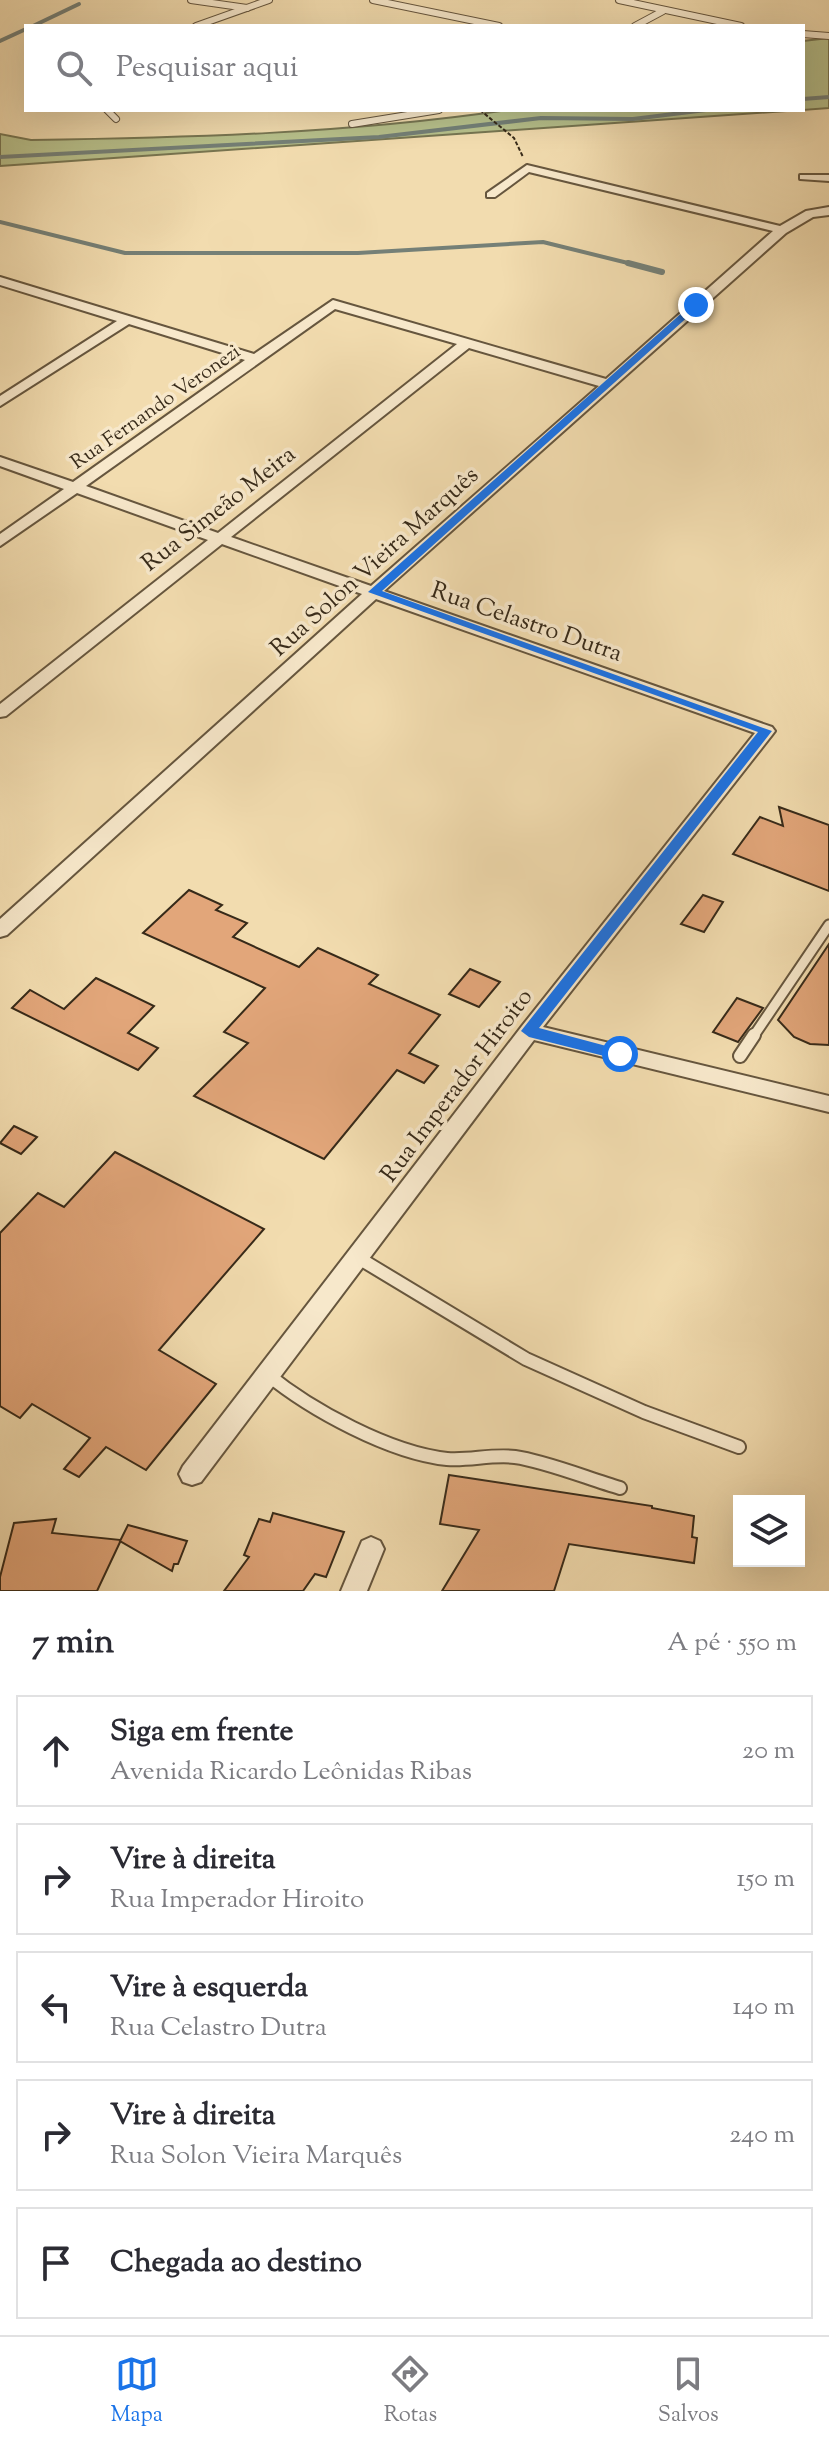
<!DOCTYPE html>
<html lang="pt">
<head>
<meta charset="utf-8">
<style>
	body { margin:0; font-family:"Sorts Mill Goudy",serif; background:#f7f7f7; color:#2b2b33 }
	.controls { position:absolute; right:24px; bottom:24px; display:grid; overflow:hidden; border-radius:0px; box-shadow:0 8px 32px #0002 }
	.controls button { width:72px; height:72px; display:grid; place-items:center; padding:0; border:0; border-bottom:2px solid #e1e1e2; background:#fff; color:#2b2b33; font:40px sans-serif }
	.stop { position:absolute; width:24px; height:24px; margin:-18px; border:6px solid #1a73e8; border-radius:50%; background:#fff }
	.stop.end { background:#1a73e8; border-color:#fff; box-shadow:0 2px 8px #0008 }
	.list { margin:0; padding:0; list-style:none }
	h2 { display:flex; justify-content:space-between; align-items:center; height:104px; margin:0; padding:0 32px; font-size:34px }
	h2 small { font-size:26px; font-weight:400; color:#7c7c81 }
	.list li { display:grid; grid-template-columns:52px 1fr auto; gap:24px; align-items:center; box-sizing:border-box; height:112px; margin:0 16px 16px; padding:0 16px; border:2px solid #e1e1e2; border-radius:0px }
	.list b { display:block; font-size:30px; white-space:nowrap }
	.list p { margin:0; font-size:26px; white-space:nowrap; color:#7c7c81 }
	.list em { font-size:26px; font-style:normal; color:#7c7c81 }
	.icon { flex:none; width:44px; height:44px; fill:none; stroke:currentColor; stroke-width:2; stroke-linecap:round; stroke-linejoin:round }
	.map { position:relative; flex:none; width:829px; height:1591px; overflow:hidden }
	.search { position:absolute; background:#fff; box-shadow:0 8px 32px #0002; left:24px; right:24px; top:24px; height:88px; display:flex; align-items:center; gap:20px; box-sizing:border-box; padding:0 28px; border-radius:0px; color:#7c7c81; font-size:30px }
	.sheet { height:744px; background:#fff }
	nav { display:flex; justify-content:space-around; align-items:center; box-sizing:border-box; height:112px; border-top:2px solid #e1e1e2; background:#fff; font-size:22px; color:#7c7c81 }
	nav a { display:grid; justify-items:center; gap:4px }
	nav .on { color:#1a73e8 }
	.map>svg:first-child { display:block }
</style>
</head>
<body>
<div class="map">
<svg width="829" height="1591" viewBox="0 0 829 1591">
	<rect width="100%" height="100%" fill="#f2dcaf"/>
	<filter id="stains"><feTurbulence type="fractalNoise" baseFrequency=".0025" numOctaves="4"/><feColorMatrix values="0 0 0 0 .2 0 0 0 0 .09 0 0 0 0 .02 0 0 0 .5 -.17"/></filter>
	<radialGradient id="worn" r=".72"><stop offset=".6" stop-color="#630" stop-opacity="0"/><stop offset="1" stop-color="#630" stop-opacity=".3"/></radialGradient>
	<g fill="#b8c18c" stroke="#787652" stroke-width="2">
		<polygon points="829,38 829,108 803,110 803,41"/>
		<path d="M508,110H801L0,166V134L31,140C191,138 349,133 508,110Z"/>
	</g>
	<g fill="none" stroke-linecap="round" stroke-linejoin="round">
		<g stroke="#758077" stroke-width="4">
			<polyline points="33,26 79,4"/>
			<polyline points="0,41 26,29"/>
			<polyline points="803,99 829,97"/>
			<polyline points="0,157 379,137 541,118 633,119 706,110"/>
			<polyline points="0,222 125,253 358,253 543,242 636,265"/>
		</g>
		<polyline stroke="#758077" stroke-width="6" points="628,263 662,272"/>
	</g>
	<g fill="#e2a67a" stroke="#372a19" stroke-width="2">
		<polygon points="779,807 829,825 829,891 733,854 760,817 783,826"/>
		<polygon points="189,890 222,905 216,910 247,923 233,937 299,967 318,948 378,975 369,984 440,1015 409,1053 438,1066 424,1083 397,1070 324,1159 194,1096 248,1043 224,1032 265,988 143,933"/>
		<polygon points="703,895 723,902 704,932 681,924"/>
		<polygon points="829,944 829,1045 810,1044 794,1037 778,1020"/>
		<polygon points="470,969 500,982 479,1007 449,994"/>
		<polygon points="96,978 154,1006 128,1033 158,1048 138,1070 12,1008 30,990 64,1009"/>
		<polygon points="737,998 763,1008 738,1042 713,1032"/>
		<polygon points="14,1126 37,1137 21,1154 0,1143"/>
		<polygon points="115,1152 264,1229 159,1350 216,1384 146,1470 106,1447 79,1477 64,1469 90,1438 32,1404 20,1418 0,1406 0,1233 38,1193 64,1207"/>
		<polygon points="449,1475 652,1506 652,1508 694,1516 692,1537 697,1538 694,1563 569,1544 554,1591 442,1591 479,1530 440,1524"/>
		<polygon points="273,1513 344,1532 326,1577 315,1574 303,1591 224,1591 249,1557 244,1555 259,1519 270,1522"/>
		<polygon points="56,1519 52,1533 121,1540 97,1591 0,1591 0,1577 14,1523"/>
		<polygon points="128,1525 187,1541 178,1564 174,1564 172,1571 120,1541"/>
	</g>
	<g fill="none" stroke-linecap="round" stroke-linejoin="round">
		<g stroke="#66563e" stroke-width="8">
			<g id="lane-far2">
				<polyline points="191,0 247,8"/>
				<polyline points="373,0 499,26"/>
				<polyline points="619,0 741,26"/>
				<polyline points="196,26 269,0"/>
				<polyline points="635,26 663,11"/>
				<polyline points="803,34 829,36"/>
				<polyline points="107,110 116,119"/>
				<polyline points="352,124 439,110"/>
			</g>
		</g>
		<g stroke="#66563e" stroke-width="13">
			<polyline id="lane-far1" points="753,1037 829,925"/>
		</g>
		<g stroke="#66563e" stroke-width="16">
			<g id="lane">
				<polyline points="740,1056 754,1035"/>
				<polyline points="357,1257 526,1359 644,1412 739,1447"/>
				<path d="M267,1374C311,1410 390,1453 447,1459C469,1461 492,1454 515,1457C545,1461 589,1479 620,1488"/>
			</g>
		</g>
		<g stroke="#66563e" stroke-width="4">
			<g id="street">
				<path d="M527,165L780,226L806,211L829,207V215L813,217L786,233L384,591L772,727L775,731L772,735L543,1027L829,1096V1112L534,1040L201,1482L192,1485L183,1482L179,1474L183,1466L522,1026L755,733L376,599L7,935L0,937V919L362,594L222,544L6,716L0,717V704L208,540L77,493L0,546V534L64,489L0,466V457L73,482L245,360L129,324L0,406V396L117,321L0,285V277L254,354L333,300L606,379L773,231L529,172L495,197H487V193ZM335,309L457,344L218,533L86,486ZM469,348L599,386L371,586L231,537Z"/>
				<polygon points="800,175 829,175 829,181 800,179"/>
				<polygon points="371,1537 380,1541 384,1549 367,1591 341,1591 362,1541"/>
			</g>
		</g>
		<polyline stroke="#372a19" stroke-width="2" stroke-dasharray="4 2" stroke-linecap="butt" points="480,110 514,138 523,157"/>
		<use href="#lane-far2" stroke="#f7e8cb" stroke-width="6"/>
		<use href="#lane-far1" stroke="#f7e8cb" stroke-width="9"/>
		<use href="#lane" stroke="#f7e8cb" stroke-width="12"/>
		<use href="#street" fill="#f7e8cb" fill-rule="evenodd"/>
	</g>
	<polygon fill="#1a73e8" points="693,303 701,305 382,591 772,731 539,1028 625,1051 625,1058 620,1060 529,1037 521,1031 758,732 368,592"/>
	<g text-anchor="middle" stroke-width="7" stroke-linejoin="round" paint-order="stroke">
		<g font-size="20" fill="#372a19" stroke="#f7e8cb">
			<text transform="translate(155 406) rotate(-35)" y="7">Rua Fernando Veronezi</text>
		</g>
		<g font-size="24" fill="#372a19" stroke="#f7e8cb">
			<text transform="translate(218 508) rotate(-38)" y="8">Rua Simeão Meira</text>
			<text transform="translate(374 561) rotate(-42)" y="8">Rua Solon Vieira Marquês</text>
			<text transform="translate(527 621) rotate(19)" y="8">Rua Celastro Dutra</text>
			<text transform="translate(456 1085) rotate(-53)" y="8">Rua Imperador Hiroito</text>
		</g>
	</g>
	<rect width="100%" height="100%" filter="url(#stains)"/>
	<rect width="100%" height="100%" fill="url(#worn)"/>
</svg>
<div class="controls">
<button><svg class="icon" aria-label="layers" viewBox="0 0 24 24"><path d="M12 4l9 5-9 5-9-5zM3 14l9 5 9-5"/></svg></button>
</div>
<div class="stop" style="left:620px;top:1054px"></div>
<div class="stop end" style="left:696px;top:305px"></div>
<div class="search"><svg class="icon" aria-label="search" viewBox="0 0 24 24"><circle cx="10" cy="10" r="6"/><path d="M15 15l6 6"/></svg>Pesquisar aqui</div>
</div>
<section class="sheet">
<h2>7 min<small>A pé · 550 m</small></h2>
<ul class="list">
<li><svg class="icon" aria-label="ahead" viewBox="0 0 24 24"><path d="M12 20V5M6 11l6-6 6 6"/></svg><div><b>Siga em frente</b><p>Avenida Ricardo Leônidas Ribas</p></div><em>20 m</em></li>
<li><svg class="icon" aria-label="right" viewBox="0 0 24 24"><path d="M7 20v-9h11M14 6l5 5-5 5"/></svg><div><b>Vire à direita</b><p>Rua Imperador Hiroito</p></div><em>150 m</em></li>
<li><svg class="icon" aria-label="left" viewBox="0 0 24 24"><path d="M17 20v-9H6M10 6l-5 5 5 5"/></svg><div><b>Vire à esquerda</b><p>Rua Celastro Dutra</p></div><em>140 m</em></li>
<li><svg class="icon" aria-label="right" viewBox="0 0 24 24"><path d="M7 20v-9h11M14 6l5 5-5 5"/></svg><div><b>Vire à direita</b><p>Rua Solon Vieira Marquês</p></div><em>240 m</em></li>
<li><svg class="icon" aria-label="arrive" viewBox="0 0 24 24"><path d="M6 21V4h12l-3 4 3 4H6"/></svg><div><b>Chegada ao destino</b></div></li>
</ul>
</section>
<nav>
<a class="on"><svg class="icon" aria-label="map" viewBox="0 0 24 24"><path d="M3 6l6-2 6 2 6-2v14l-6 2-6-2-6 2zM9 4v14M15 6v14"/></svg>Mapa</a>
<a><svg class="icon" aria-label="directions" viewBox="0 0 24 24"><path d="M12 3l9 9-9 9-9-9zM9 14v-3h6M13 9l2 2-2 2"/></svg>Rotas</a>
<a><svg class="icon" aria-label="saved" viewBox="0 0 24 24"><path d="M7 4h10v16l-5-4-5 4z"/></svg>Salvos</a>
</nav>
</body>
</html>
